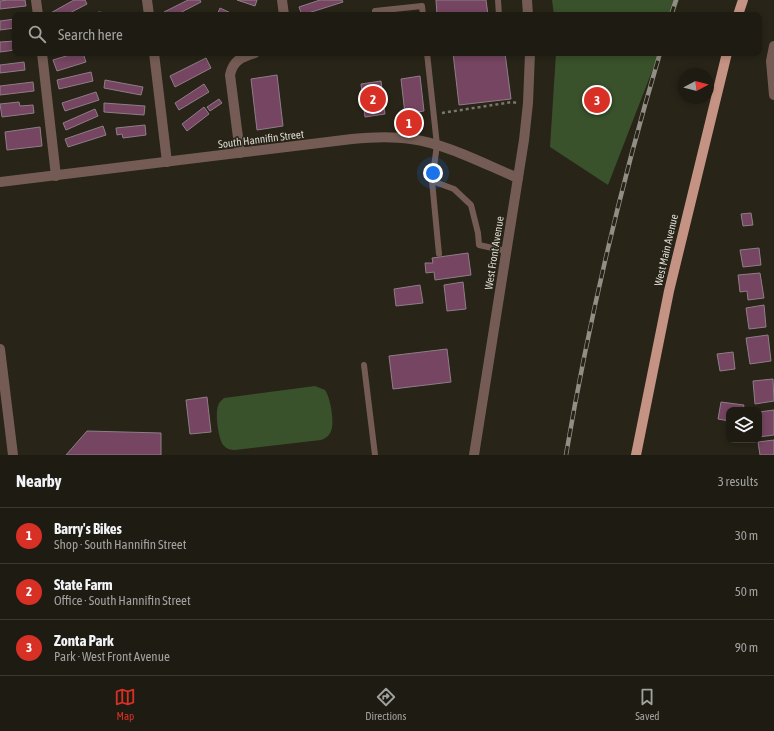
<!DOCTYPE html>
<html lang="en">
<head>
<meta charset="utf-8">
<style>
	body { margin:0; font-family:"Asap Condensed",sans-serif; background:#2b2820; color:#f1f3f6 }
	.controls { position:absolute; right:12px; bottom:12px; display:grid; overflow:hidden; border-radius:8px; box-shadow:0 2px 6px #0003 }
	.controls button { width:36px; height:36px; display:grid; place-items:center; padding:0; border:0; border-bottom:1px solid #3c3932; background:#1e1b12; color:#f1f3f6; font:20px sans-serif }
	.compass { position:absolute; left:678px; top:68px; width:36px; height:36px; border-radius:50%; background:#1e1b12; box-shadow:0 2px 6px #0003; rotate:83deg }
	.you { position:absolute; left:433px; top:173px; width:14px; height:14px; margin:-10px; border:3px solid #fff; border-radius:50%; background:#1a73e8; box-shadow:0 0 0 6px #1a73e833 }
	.badge { display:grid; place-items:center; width:26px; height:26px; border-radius:50%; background:#d93025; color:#fff; font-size:13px; font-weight:700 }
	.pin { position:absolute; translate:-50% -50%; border:2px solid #fff; box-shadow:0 1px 4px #0006 }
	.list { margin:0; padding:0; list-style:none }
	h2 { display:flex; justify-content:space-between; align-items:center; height:52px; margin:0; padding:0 16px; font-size:17px }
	h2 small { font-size:13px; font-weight:400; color:#a1a19f }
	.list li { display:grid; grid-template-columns:26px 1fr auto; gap:12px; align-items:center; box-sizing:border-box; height:56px; padding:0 16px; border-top:1px solid #3c3932 }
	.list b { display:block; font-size:15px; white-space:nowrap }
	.list p { margin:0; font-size:13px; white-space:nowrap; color:#a1a19f }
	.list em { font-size:13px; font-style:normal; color:#a1a19f }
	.icon { flex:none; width:22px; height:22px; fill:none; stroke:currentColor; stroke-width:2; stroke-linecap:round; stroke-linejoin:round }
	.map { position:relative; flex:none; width:774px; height:455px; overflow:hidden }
	.search { position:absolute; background:#1e1b12; box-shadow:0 2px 6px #0003; left:12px; right:12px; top:12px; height:44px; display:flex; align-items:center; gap:10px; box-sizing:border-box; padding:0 14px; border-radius:8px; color:#a1a19f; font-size:15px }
	.sheet { height:220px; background:#1e1b12 }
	nav { display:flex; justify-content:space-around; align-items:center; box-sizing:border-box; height:56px; border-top:1px solid #3c3932; background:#1e1b12; font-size:11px; color:#a1a19f }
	nav a { display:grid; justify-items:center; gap:2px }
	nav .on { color:#d93025 }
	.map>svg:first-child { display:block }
</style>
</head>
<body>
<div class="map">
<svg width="774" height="455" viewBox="0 0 774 455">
	<rect width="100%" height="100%" fill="#282418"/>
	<g fill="#39522b">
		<polygon points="552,0 679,0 674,15 554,15"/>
		<polygon points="556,53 659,53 608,185 550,147"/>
		<path d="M315,386L325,390C330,396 335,423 331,431C329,436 326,438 321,440L235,450C231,450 227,449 224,446C218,440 215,413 218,406C219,402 221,401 224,398Z"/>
	</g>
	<g fill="#754561" stroke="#8e7e87">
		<polygon points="8,0 25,0 26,6 0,9 0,1"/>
		<polygon points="74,0 85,0 87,4 66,15 47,15"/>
		<polygon points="188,0 200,0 201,2 176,15 166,15 164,12"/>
		<polygon points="237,0 257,0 255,6"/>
		<polygon points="320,0 342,0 343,2 302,15 299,7"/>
		<polygon points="436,0 486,0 488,15 437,15"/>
		<polygon points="220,8 235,15 217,15"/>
		<polygon points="98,12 128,15 98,15"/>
		<polygon points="15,19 15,28 0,30 0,21"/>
		<polygon points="15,41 15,50 0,52 0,42"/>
		<polygon points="76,53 83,53 86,62 57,71 53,60"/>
		<polygon points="453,53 505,53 511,99 459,105"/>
		<polygon points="206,58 211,68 175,87 170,76"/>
		<polygon points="24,62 25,70 0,73 0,65"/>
		<polygon points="91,72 93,81 59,89 57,80"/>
		<polygon points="277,75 283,126 257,130 251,79"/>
		<polygon points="420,76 424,111 405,114 401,79"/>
		<polygon points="105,80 143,87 141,95 104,88"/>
		<polygon points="381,81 385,114 365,117 361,84"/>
		<polygon points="33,82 34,91 0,95 0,86"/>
		<polygon points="204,84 209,92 179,110 175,103"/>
		<polygon points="96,92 99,100 65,111 62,103"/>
		<polygon points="219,99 222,103 210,111 207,107"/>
		<polygon points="19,102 20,106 33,105 34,113 2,117 0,104"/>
		<polygon points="104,103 145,106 144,115 104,112"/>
		<polygon points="204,107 209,114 187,131 182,124"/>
		<polygon points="95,109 98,116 66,130 63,123"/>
		<polygon points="145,125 146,135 123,138 122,134 117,135 116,128"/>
		<polygon points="103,126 106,135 68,147 65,139"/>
		<polygon points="40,127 42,146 7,150 5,132"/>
		<polygon points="751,213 753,225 743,226 741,214"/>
		<polygon points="759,248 761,265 743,267 740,250"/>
		<polygon points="468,253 471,275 435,280 434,272 426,273 425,263 433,263 432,258"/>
		<polygon points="760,273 764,298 748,300 747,291 740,292 738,275"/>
		<polygon points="463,282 466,309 447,311 444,285"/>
		<polygon points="420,285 423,303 396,306 394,289"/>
		<polygon points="764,305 766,327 749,329 746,308"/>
		<polygon points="768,335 771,361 750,364 746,338"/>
		<polygon points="447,349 451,382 393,389 389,356"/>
		<polygon points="733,352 735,369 720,371 717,354"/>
		<polygon points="773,379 774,401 755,404 753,381"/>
		<polygon points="207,397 211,432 190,434 186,400"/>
		<polygon points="721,402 744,405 743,410 729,410 729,421 718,419"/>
		<polygon points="774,410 774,435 759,437 759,412"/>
		<polygon points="87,431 161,433 161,455 66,455"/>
		<polygon points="774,440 774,455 760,455 758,442"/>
	</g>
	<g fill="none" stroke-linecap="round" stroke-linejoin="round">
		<polyline stroke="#7a776d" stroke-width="2.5" stroke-dasharray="3 3" stroke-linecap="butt" points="442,113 512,102 518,103"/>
		<g stroke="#745c54" stroke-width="6">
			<polyline points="498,0 499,15"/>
			<polyline points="375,11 422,6 423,15"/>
			<polyline points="427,53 437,145 432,181 439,254"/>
			<polyline points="432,181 454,189 471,205 478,233 479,245 506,251"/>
			<polyline points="364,365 375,455"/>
		</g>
		<g stroke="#745c54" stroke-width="10">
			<polyline points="36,0 38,15"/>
			<polyline points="147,0 149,15"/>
			<polyline points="282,0 284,15"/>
			<polyline points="774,46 771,61 774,95"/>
			<polyline points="42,53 56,176"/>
			<polyline points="154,53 167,162"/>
			<path d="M240,153L230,75C233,60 242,57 255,53"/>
			<path d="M0,182L352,139C372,137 391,136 411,139C447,144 484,164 518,178"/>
			<polyline points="0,349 13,455"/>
		</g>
		<g stroke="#745c54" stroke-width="10">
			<polyline points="527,0 528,15"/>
			<polyline points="474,455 524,140 528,103 530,53"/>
		</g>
		<g stroke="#c59383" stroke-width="10">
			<polyline points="738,15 743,0"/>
			<polyline points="636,455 669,291 727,53"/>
		</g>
		<g stroke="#918e85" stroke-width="4.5">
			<g id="rail">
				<polyline points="671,15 676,0"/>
				<path d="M566,455C589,319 621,185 660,53"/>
			</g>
		</g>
		<use href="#rail" stroke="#282418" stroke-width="3" stroke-dasharray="9" stroke-linecap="butt"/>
	</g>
	<g text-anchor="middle" stroke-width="3" stroke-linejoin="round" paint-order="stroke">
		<g font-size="11" fill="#dbd9d1" stroke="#282418">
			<text transform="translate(261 139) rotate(-7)" y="4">South Hannifin Street</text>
			<text transform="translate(666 250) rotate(-77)" y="4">West Main Avenue</text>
			<text transform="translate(494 253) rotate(-81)" y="4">West Front Avenue</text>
		</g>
	</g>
</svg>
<div class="controls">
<button><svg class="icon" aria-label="layers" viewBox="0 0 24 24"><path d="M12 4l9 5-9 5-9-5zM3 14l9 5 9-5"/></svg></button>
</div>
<svg class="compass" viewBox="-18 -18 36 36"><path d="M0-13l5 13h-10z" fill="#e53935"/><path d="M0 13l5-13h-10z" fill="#a1a19f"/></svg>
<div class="you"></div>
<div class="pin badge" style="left:409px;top:123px">1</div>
<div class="pin badge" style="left:373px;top:99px">2</div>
<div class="pin badge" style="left:597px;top:100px">3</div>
<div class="search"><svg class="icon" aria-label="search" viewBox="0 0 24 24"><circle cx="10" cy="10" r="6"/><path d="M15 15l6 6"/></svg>Search here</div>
</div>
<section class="sheet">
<h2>Nearby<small>3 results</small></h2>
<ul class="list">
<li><span class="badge">1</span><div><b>Barry's Bikes</b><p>Shop · South Hannifin Street</p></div><em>30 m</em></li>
<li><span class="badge">2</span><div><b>State Farm</b><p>Office · South Hannifin Street</p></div><em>50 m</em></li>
<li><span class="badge">3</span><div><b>Zonta Park</b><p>Park · West Front Avenue</p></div><em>90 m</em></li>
</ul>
</section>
<nav>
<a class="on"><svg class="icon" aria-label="map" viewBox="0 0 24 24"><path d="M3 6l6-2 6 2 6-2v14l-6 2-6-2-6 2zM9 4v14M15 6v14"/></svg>Map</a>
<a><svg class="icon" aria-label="directions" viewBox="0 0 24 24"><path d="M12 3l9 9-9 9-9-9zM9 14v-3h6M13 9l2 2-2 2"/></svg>Directions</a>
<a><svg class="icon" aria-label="saved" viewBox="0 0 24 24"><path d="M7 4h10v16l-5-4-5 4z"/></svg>Saved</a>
</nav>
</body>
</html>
